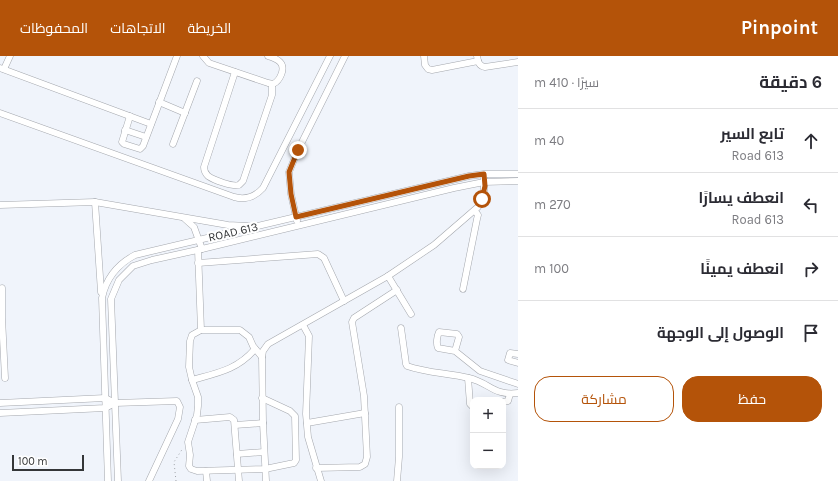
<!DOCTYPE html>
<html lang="ar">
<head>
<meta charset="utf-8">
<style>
	body { margin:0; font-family:Karla,Cairo,sans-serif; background:#f7f7f7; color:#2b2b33; direction:rtl }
	.controls { position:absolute; right:12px; bottom:12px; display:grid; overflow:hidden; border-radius:8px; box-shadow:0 4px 16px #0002 }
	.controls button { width:36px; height:36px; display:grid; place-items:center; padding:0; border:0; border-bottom:1px solid #e1e1e2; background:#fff; color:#2b2b33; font:20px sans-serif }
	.scale { position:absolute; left:12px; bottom:10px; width:72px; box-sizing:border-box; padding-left:4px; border:2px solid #343638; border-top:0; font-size:11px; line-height:14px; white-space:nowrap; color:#343638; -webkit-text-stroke:3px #fff; paint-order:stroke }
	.stop { position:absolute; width:12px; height:12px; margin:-9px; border:3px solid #b45309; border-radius:50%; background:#fff }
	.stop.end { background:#b45309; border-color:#fff; box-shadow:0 1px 4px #0008 }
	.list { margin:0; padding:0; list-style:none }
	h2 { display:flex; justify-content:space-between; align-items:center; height:52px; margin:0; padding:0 16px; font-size:17px }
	h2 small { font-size:13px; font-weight:400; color:#7c7c81 }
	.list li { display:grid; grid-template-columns:26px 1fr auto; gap:12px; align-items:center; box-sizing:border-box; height:64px; padding:0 16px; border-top:1px solid #e1e1e2 }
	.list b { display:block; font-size:15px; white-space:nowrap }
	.list p { margin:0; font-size:13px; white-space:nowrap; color:#7c7c81 }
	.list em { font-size:13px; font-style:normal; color:#7c7c81 }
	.actions { display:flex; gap:8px; padding:12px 16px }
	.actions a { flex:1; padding:9px 0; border:1px solid #b45309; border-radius:16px; text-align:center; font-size:14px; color:#b45309 }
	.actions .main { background:#b45309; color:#fff }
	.icon { flex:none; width:22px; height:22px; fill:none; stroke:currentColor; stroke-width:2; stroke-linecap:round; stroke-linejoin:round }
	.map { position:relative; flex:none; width:518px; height:425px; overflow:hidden; direction:ltr }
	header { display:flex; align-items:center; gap:24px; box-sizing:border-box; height:56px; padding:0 20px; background:#b45309; color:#fff }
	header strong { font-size:19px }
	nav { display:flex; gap:22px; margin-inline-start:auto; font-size:14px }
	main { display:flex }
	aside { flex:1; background:#fff }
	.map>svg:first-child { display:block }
</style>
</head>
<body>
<header>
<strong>Pinpoint</strong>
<nav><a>الخريطة</a><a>الاتجاهات</a><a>المحفوظات</a></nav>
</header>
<main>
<aside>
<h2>6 دقيقة<small>سيرًا · 410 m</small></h2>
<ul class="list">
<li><svg class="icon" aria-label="ahead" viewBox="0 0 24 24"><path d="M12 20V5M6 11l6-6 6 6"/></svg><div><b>تابع السير</b><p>Road 613</p></div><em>40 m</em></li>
<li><svg class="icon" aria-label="left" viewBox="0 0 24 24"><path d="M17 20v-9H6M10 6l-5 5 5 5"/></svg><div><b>انعطف يسارًا</b><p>Road 613</p></div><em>270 m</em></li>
<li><svg class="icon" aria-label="right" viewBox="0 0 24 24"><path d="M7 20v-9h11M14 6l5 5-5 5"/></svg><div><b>انعطف يمينًا</b></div><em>100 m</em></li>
<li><svg class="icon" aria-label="arrive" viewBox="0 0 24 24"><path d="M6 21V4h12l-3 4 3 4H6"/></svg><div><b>الوصول إلى الوجهة</b></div></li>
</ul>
<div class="actions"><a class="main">حفظ</a><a>مشاركة</a></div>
</aside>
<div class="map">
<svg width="518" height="425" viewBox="0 0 518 425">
	<rect width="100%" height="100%" fill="#f0f4fb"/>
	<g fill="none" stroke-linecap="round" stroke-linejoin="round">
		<g stroke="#a4a7ad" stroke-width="7">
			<g id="minor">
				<path d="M203,0L209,7L268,27L273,28C280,25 286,12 280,6C277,3 272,1 268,0"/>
				<polyline points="424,0 425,9 428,13 432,14 478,5"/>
				<path d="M477,0C478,6 479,10 485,11L518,6"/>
				<polyline points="0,12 151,68"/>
				<polyline points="4,13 10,0"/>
				<path d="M235,16L204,111C204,115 205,117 208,120C214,124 232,131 239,129L243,125L272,39V28"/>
				<polyline points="159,46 185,57"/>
				<path d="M0,57L234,141C245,144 255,141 263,132L330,0"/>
				<polyline points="130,60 122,86 124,88 140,93 143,90 177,0"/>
				<polyline points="125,74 146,81"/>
				<polyline points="173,88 197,25"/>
				<polyline points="95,146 101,236"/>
				<polyline points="0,149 95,146 228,169 248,170"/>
				<polyline points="185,163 194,171 202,193"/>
				<polyline points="297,165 291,138 289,116 298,94 345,0"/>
				<polyline points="198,194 201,274"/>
				<polyline points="198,207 318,198 324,202 344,245"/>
				<polyline points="388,220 411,258"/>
				<polyline points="2,232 2,262 5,322"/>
				<polyline points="463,233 477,163 478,159 475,155"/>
				<polyline points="303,269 309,280 306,358 308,381 321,425"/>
				<path d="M401,272L406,308L407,310C427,317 448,317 469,322C490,327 493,340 518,337"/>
				<path d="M455,295L459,281L457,278L439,276C437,280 436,288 438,292L455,295L480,315L518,328"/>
				<polyline points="518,298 510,297 508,304 518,307"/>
				<polyline points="262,301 253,290 249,281 240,274 201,274 192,279 190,285 189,311 192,324 198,341 198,350 197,359 188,386 190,399 189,410 191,413 197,415 265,413 294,407 296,404 295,360 290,355 262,342"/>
				<polyline points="468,322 470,348 473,351"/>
				<path d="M192,324C217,317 237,314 255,293"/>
				<polyline points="503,346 508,345 510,338"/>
				<polyline points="0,347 105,342 115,347"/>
				<polyline points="0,357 105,352 115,347 177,345 180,351 178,363 149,425"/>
				<polyline points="195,364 230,361 234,364 239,425"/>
				<polyline points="307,367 365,357"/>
				<polyline points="235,369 263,367"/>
				<polyline points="237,398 264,396"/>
				<polyline points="316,412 360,411 365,408 367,401 364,340 352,266 354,262 397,234"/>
				<polyline points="206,415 207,425"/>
				<path d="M108,425L102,242C106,222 118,208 135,199L469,120L484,118H518"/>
				<polyline points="118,425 111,243 119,224 133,210 152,204 202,193 454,132 484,126 518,125"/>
				<polyline points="266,425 263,367 262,301 263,295 268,288 388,220 434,189 478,151 484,139 484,122"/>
				<polyline points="397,425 399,401 399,351"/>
			</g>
		</g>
		<polyline stroke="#a1a4a9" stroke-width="1" stroke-dasharray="1 3" stroke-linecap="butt" points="176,425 174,406 183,392"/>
		<use href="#minor" stroke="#fff" stroke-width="6"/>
	</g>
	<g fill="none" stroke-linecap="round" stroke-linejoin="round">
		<polyline stroke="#b45309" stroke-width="5" points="298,94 289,116 291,138 296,161 469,120 484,118 485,130 482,143"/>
	</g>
	<g text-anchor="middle" stroke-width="4" stroke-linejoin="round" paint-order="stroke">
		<g font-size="12" fill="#343638" stroke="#fff">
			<text transform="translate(233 176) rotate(-13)" y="4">ROAD 613</text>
		</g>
	</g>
</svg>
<div class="controls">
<button>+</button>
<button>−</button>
</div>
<div class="scale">100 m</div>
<div class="stop" style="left:482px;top:143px"></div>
<div class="stop end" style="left:298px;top:94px"></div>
</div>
</main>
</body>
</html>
